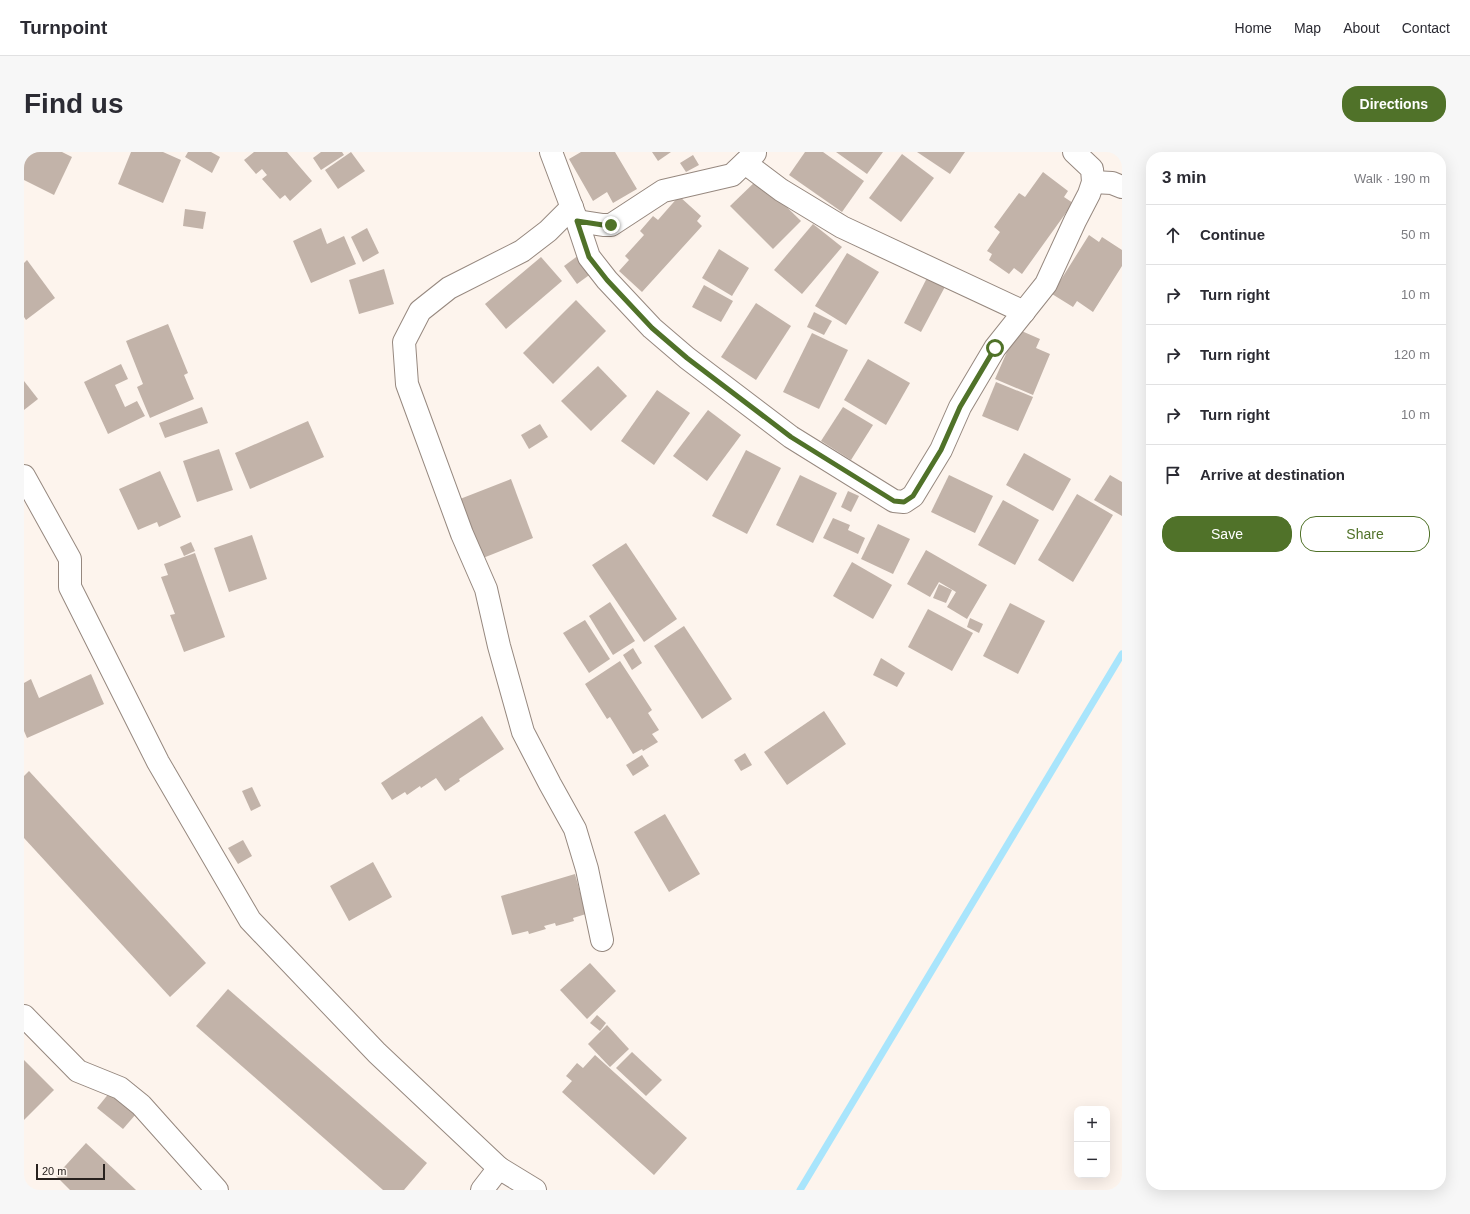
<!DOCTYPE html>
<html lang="en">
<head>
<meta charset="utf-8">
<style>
	body { margin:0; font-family:Arial,sans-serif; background:#f7f7f7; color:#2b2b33 }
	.controls { position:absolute; right:12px; bottom:12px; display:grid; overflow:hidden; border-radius:8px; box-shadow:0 4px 16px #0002 }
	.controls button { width:36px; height:36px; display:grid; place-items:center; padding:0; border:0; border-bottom:1px solid #e1e1e2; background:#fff; color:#2b2b33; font:20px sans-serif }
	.scale { position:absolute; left:12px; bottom:10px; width:69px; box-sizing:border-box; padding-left:4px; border:2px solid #28221f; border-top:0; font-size:11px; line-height:14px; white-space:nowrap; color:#28221f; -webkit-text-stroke:3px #fdf4ed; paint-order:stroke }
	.stop { position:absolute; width:12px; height:12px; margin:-9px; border:3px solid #507229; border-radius:50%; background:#fff }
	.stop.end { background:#507229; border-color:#fff; box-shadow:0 1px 4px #0008 }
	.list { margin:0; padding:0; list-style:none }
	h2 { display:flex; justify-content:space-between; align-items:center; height:52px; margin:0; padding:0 16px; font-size:17px }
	h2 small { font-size:13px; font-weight:400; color:#7c7c81 }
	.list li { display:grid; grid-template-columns:26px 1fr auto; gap:12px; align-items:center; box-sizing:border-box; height:60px; padding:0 16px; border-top:1px solid #e1e1e2 }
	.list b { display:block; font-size:15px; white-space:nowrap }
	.list em { font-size:13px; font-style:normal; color:#7c7c81 }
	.actions { display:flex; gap:8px; padding:12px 16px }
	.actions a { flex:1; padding:9px 0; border:1px solid #507229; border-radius:16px; text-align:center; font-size:14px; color:#507229 }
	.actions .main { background:#507229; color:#fff }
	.icon { flex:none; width:22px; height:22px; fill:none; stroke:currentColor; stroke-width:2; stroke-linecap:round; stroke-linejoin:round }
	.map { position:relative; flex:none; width:1098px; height:1038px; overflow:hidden; border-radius:16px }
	header { display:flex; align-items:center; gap:24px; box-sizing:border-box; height:56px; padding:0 20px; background:#fff; border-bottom:1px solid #e1e1e2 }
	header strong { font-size:19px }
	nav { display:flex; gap:22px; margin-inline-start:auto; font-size:14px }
	.intro { display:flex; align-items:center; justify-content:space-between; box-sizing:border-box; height:96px; padding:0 24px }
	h1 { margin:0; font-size:28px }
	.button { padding:10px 18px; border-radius:16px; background:#507229; color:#fff; font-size:14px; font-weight:700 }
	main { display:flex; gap:24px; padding:0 24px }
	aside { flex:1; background:#fff; border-radius:16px; box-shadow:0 4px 16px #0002 }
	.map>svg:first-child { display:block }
</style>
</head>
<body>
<header>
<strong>Turnpoint</strong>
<nav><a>Home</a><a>Map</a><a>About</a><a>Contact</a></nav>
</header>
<div class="intro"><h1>Find us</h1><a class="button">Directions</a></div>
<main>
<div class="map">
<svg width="1098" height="1038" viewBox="0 0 1098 1038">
	<rect width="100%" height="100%" fill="#fdf4ed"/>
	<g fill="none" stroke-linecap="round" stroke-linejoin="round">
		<polyline stroke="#a9e5fc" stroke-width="7" points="776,1038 1098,502"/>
	</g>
	<g fill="#c2b3a9">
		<polygon points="0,0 38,0 48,5 30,43 0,28"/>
		<polygon points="107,0 139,0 157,8 139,51 94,32"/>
		<polygon points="164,0 187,0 196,5 188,21 161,5"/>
		<polygon points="230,0 263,0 288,29 266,49 261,43 256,47 238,27 243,23 238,17 232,22 220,8"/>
		<polygon points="297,0 318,0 320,3 297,18 289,6"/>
		<polygon points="327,0 341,19 314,37 301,18"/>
		<polygon points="557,0 591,0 613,37 589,51 583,40 569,49 545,7"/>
		<polygon points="628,0 647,0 634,9"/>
		<polygon points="781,0 799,0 840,29 818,60 765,23"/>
		<polygon points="812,0 859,0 843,22"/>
		<polygon points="893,0 941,0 926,22"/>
		<polygon points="878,2 910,26 877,70 845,46"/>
		<polygon points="669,3 675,13 662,20 656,11"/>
		<polygon points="1019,20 1044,39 1040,45 1049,51 998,122 990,116 985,122 965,108 968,102 963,99 976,80 970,75 995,41 1001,45"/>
		<polygon points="734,27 777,69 749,97 706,54"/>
		<polygon points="655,44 677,64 673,69 678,74 618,140 595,119 605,108 601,104 620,83 616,79 629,64 634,68"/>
		<polygon points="161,57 182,60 179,77 159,74"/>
		<polygon points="789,72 818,95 778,142 750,118"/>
		<polygon points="297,76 303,92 320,84 332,112 287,131 269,89"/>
		<polygon points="343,76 355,101 339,110 327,85"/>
		<polygon points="1065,83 1075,90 1078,85 1098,98 1098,114 1069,160 1053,149 1049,155 1028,142"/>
		<polygon points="695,97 725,116 708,144 678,126"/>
		<polygon points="823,101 855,120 822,173 791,154"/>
		<polygon points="555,103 568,121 553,132 540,114"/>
		<polygon points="517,105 538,129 482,177 461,152"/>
		<polygon points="3,108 31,146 2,168 0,165 0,111"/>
		<polygon points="360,117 370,152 335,162 325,128"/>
		<polygon points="906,120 924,129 897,180 880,171"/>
		<polygon points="680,133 709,149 697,170 668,155"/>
		<polygon points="552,148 582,179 529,232 499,201"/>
		<polygon points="732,151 767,174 732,228 697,205"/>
		<polygon points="790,160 808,169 800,183 783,175"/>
		<polygon points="144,172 164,221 160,223 170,247 126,266 113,235 119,232 102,189"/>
		<polygon points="993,177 1016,187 1012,196 1026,202 1009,243 971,227"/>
		<polygon points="788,181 824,198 795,257 759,240"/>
		<polygon points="844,207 886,231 862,273 820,248"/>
		<polygon points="97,212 104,227 91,233 101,255 113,249 121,264 84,282 60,230"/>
		<polygon points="574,214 603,244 567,279 537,249"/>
		<polygon points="0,229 14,247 0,258"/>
		<polygon points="972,230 1009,245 994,279 958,264"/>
		<polygon points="633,238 666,261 630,313 597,289"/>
		<polygon points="178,255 184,271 141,286 135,271"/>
		<polygon points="819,255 849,273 827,308 797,289"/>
		<polygon points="684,258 717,283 683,329 649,304"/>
		<polygon points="284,269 300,305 226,337 211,301"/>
		<polygon points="516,272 524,285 505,297 497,283"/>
		<polygon points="195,297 209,338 173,350 159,309"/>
		<polygon points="722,298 757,316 723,382 688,364"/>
		<polygon points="1000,301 1047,327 1029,359 982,333"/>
		<polygon points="136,319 157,365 135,375 133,370 114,378 95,337"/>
		<polygon points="776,323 813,341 789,391 752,373"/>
		<polygon points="925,323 969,344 951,381 907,360"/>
		<polygon points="1086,323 1098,330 1098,364 1070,348"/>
		<polygon points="487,327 509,386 459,406 436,347"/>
		<polygon points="824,339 835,344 827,360 817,355"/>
		<polygon points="1053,342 1089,363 1049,430 1014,408"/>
		<polygon points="979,348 1015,368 991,413 954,393"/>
		<polygon points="809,366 826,373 824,378 841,386 834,402 799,386"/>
		<polygon points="854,372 886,387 869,422 837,407"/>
		<polygon points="228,383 243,427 205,440 190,396"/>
		<polygon points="167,390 171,399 160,404 156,395"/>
		<polygon points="602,391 653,467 620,490 568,413"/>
		<polygon points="902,398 963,433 943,467 923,455 932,440 915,430 906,445 883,432"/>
		<polygon points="171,401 201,485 160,500 146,463 151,462 137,425 144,423 140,412"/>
		<polygon points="828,410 868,433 849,467 809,444"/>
		<polygon points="915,432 928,438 922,451 909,446"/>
		<polygon points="586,450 611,489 589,503 565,464"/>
		<polygon points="986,451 1021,469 994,522 959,504"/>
		<polygon points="904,457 949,481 928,519 884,495"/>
		<polygon points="946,466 959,472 955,481 943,475"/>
		<polygon points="561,468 586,507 565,521 539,481"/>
		<polygon points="660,474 708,547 678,567 630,494"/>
		<polygon points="609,496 618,511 608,518 599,503"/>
		<polygon points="857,506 881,521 873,535 849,523"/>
		<polygon points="596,509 628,558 624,561 635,578 628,582 634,590 619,599 618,597 609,602 586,565 583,567 561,532"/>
		<polygon points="67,522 80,552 3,586 0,579 0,531 7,527 15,546"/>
		<polygon points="800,559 822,592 763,633 740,600"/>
		<polygon points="458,564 480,597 435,627 436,629 421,639 412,626 397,636 396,634 383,643 381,640 368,648 357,631"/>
		<polygon points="721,601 728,613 717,619 710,608"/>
		<polygon points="618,603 625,614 609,624 602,613"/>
		<polygon points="5,619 182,811 146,845 0,686 0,624"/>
		<polygon points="228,635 237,654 227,659 218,639"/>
		<polygon points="641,662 676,722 645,740 610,680"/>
		<polygon points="219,688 228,704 214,712 204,696"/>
		<polygon points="349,710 368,745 325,769 306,734"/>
		<polygon points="551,722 562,762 549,766 550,769 532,774 531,771 520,774 522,777 505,782 504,779 488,783 477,744"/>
		<polygon points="566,811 592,839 563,867 536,838"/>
		<polygon points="204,837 403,1011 380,1038 359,1038 172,874"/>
		<polygon points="573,863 582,871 576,879 566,871"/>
		<polygon points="583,873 605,897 586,915 564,892"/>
		<polygon points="608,900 638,928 622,944 592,916"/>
		<polygon points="571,903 663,986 630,1023 538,940 548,929 542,924 553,911 559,916"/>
		<polygon points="0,908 30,938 0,968"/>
		<polygon points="86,940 112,962 99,977 73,956"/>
		<polygon points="62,991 112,1038 46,1038 32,1024"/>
	</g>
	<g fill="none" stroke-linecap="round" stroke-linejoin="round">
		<g stroke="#96887f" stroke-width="24">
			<g id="minor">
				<polyline points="527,0 553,69 565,105 583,128 628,176 663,206 767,285 870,349 880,350 889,344 917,298 936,255 971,196 1022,132 1051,69 1065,42 1069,30 1068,17 1050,0"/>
				<polyline points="721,11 757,38 818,75 1000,160"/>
				<polyline points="1069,30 1088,31 1098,35"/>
				<polyline points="548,55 524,79 498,99 425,136 396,159 380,190 383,232 438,382 462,437 475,494 499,580 526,632 551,677 563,717 578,788"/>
				<polyline points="553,69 579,73 587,73 639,39 708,23 731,1"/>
				<polyline points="0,324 46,407 46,435 134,610 226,768 353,901 475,1016"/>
				<polyline points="0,864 54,919 96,936 117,953 193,1038"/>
				<polyline points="458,1038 475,1016 511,1038"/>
			</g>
		</g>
		<use href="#minor" stroke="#fff" stroke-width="22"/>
	</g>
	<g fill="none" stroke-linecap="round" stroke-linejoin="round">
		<polyline stroke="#507229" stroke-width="5" points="587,73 579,73 553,69 565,105 583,128 628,176 663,206 767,285 870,349 880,350 889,344 917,298 936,255 971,196"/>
	</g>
</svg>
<div class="controls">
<button>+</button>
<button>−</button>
</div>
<div class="scale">20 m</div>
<div class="stop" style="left:971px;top:196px"></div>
<div class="stop end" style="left:587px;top:73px"></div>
</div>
<aside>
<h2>3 min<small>Walk · 190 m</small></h2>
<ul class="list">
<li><svg class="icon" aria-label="ahead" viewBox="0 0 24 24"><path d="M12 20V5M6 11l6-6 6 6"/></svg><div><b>Continue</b></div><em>50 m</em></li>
<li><svg class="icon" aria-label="right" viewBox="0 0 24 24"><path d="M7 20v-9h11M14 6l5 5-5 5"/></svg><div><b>Turn right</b></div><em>10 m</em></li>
<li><svg class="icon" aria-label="right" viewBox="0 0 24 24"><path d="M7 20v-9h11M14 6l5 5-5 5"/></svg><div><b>Turn right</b></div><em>120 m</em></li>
<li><svg class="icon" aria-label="right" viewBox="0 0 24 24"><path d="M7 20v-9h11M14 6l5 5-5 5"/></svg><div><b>Turn right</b></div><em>10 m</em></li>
<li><svg class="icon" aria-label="arrive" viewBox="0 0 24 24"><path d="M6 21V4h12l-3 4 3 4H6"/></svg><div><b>Arrive at destination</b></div></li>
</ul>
<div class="actions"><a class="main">Save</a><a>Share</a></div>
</aside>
</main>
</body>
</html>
